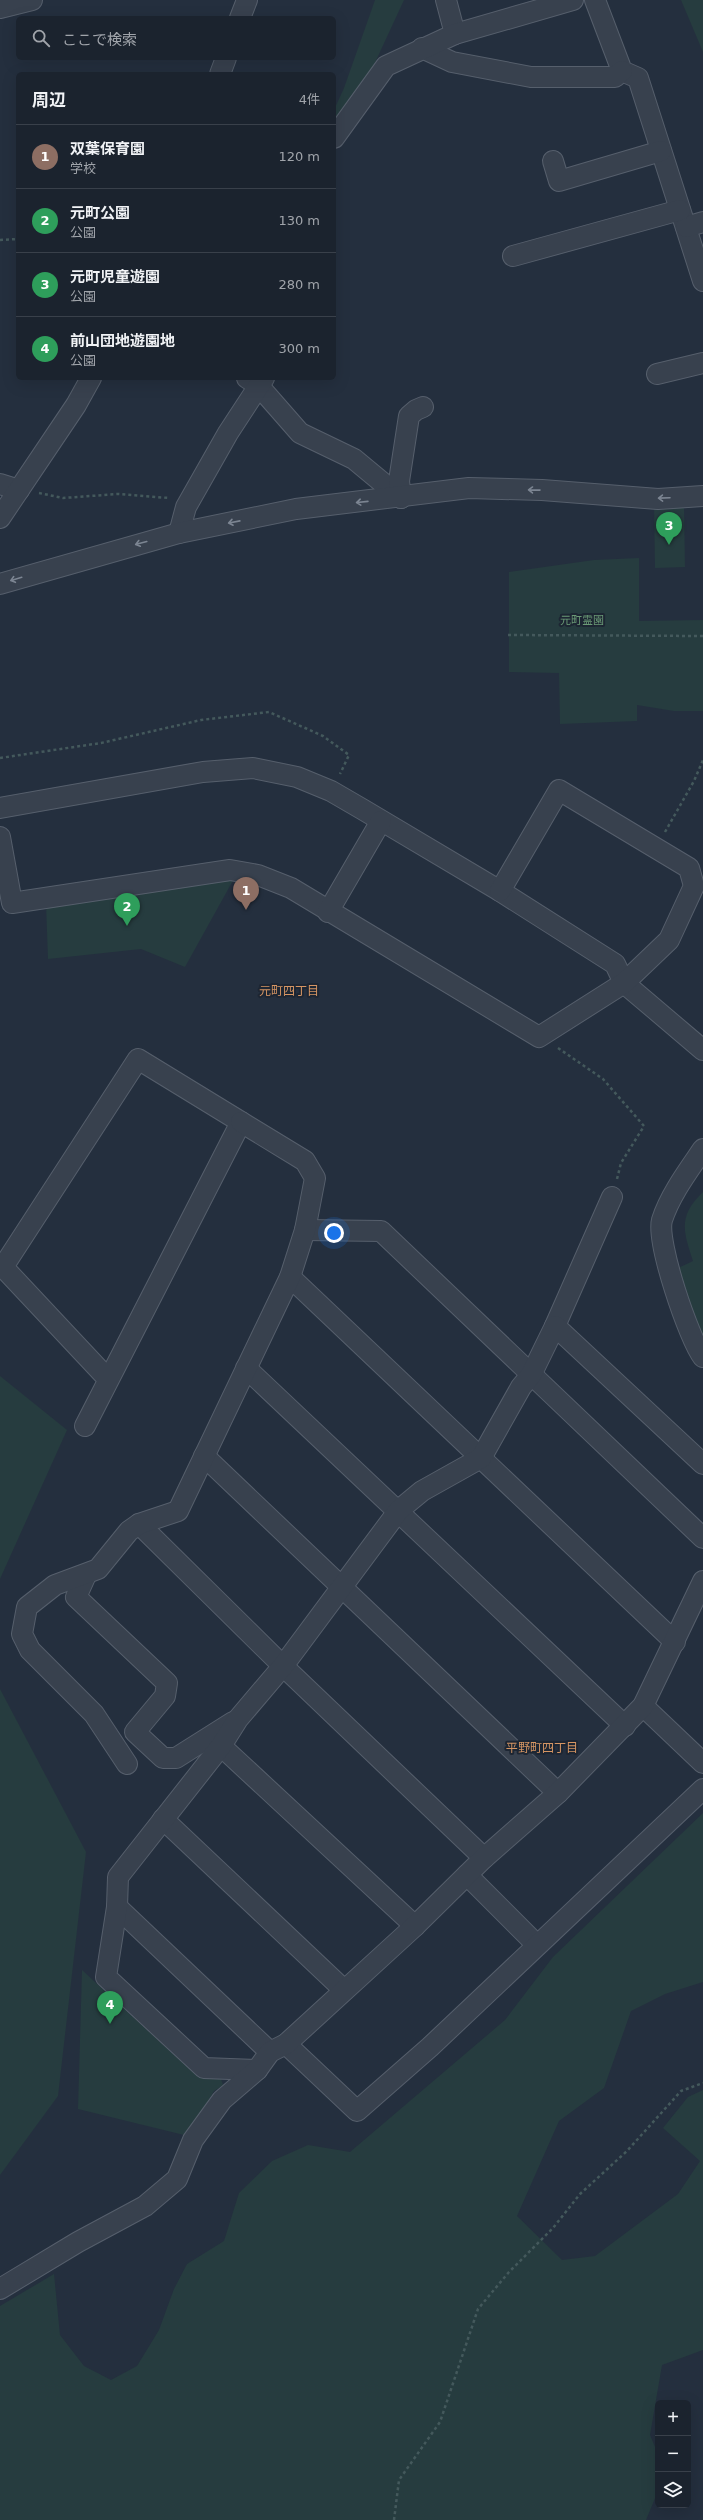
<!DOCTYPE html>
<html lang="ja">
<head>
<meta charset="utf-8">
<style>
	body { margin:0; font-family:"DejaVu Sans","Noto Sans JP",sans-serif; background:#242b36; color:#f1f3f6 }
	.controls { position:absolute; right:12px; bottom:12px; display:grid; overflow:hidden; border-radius:6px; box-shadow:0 4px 16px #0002 }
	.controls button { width:36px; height:36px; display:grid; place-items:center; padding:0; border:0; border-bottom:1px solid #39404a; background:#1b232e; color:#f1f3f6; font:20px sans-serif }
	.you { position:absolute; left:334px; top:1233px; width:14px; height:14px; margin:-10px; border:3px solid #fff; border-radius:50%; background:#1a73e8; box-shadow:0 0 0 6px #1a73e833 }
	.badge { display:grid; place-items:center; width:26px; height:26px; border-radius:50%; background:#8ab4f8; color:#fff; font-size:13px; font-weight:700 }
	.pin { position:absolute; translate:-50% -33px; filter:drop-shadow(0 1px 2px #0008) }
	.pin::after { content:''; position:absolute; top:21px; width:14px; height:12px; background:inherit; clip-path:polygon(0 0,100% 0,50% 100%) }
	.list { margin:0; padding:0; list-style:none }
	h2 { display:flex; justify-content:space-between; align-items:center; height:52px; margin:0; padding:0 16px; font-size:17px }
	h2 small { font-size:13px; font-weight:400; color:#a0a4aa }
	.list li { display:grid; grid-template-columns:26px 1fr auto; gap:12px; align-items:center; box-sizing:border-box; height:64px; padding:0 16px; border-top:1px solid #39404a }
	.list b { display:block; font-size:15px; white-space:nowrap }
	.list p { margin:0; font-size:13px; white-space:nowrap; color:#a0a4aa }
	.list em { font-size:13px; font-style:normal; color:#a0a4aa }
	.icon { flex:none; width:22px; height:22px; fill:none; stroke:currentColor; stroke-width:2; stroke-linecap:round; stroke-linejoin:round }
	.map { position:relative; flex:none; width:703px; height:2520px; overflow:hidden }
	.search { position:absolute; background:#1b232e; box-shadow:0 4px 16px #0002; left:16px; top:16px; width:320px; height:44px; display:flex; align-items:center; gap:10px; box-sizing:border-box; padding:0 14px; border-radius:6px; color:#a0a4aa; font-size:15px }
	.panel { position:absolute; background:#1b232e; box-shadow:0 4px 16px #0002; left:16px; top:72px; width:320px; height:308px; border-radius:6px }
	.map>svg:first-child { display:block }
</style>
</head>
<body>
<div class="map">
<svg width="703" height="2520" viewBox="0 0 703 2520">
	<rect width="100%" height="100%" fill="#242f3e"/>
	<g fill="#263c3f">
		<polygon points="375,0 404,0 367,80 334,129 334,110 344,88"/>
		<polygon points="681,0 703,0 703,52"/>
		<polygon points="654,505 684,505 685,567 655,568"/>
		<polygon points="639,558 639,621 703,620 703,711 674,711 637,705 637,721 560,724 559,673 509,672 509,572 594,560"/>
		<polygon points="236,875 185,967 141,949 48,959 46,904"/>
		<path d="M703,1192V1347L674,1270L693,1261C683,1231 678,1216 703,1192Z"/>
		<polygon points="0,1376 67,1430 0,1579"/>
		<polygon points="0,1689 86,1852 58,2096 0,2175"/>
		<polygon points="703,1813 703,1982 665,1994 631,2011 604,2088 559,2121 517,2216 562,2260 595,2256 678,2194 700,2161 663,2128 688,2097 703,2090 703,2350 662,2365 650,2435 658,2454 658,2491 646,2520 0,2520 0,2306 54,2274 60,2335 84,2366 111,2380 137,2366 159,2330 174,2289 187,2264 224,2241 239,2193 272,2161 308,2145 350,2152 505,2020 553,1957"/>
		<polygon points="82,1970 198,2077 221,2079 223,2085 214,2091 188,2136 78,2109"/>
	</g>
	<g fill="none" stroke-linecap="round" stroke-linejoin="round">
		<g stroke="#565f6c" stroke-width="22">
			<g id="street">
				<polyline points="446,0 455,34"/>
				<polyline points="595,0 622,71 638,78 703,281"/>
				<polyline points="0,8 32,0"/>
				<polyline points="240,18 247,0"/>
				<polyline points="422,48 452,62 531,77 615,77 622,71"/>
				<polyline points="220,74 226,58"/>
				<polyline points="334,138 386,66 455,34 573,0"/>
				<polyline points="553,161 559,181 661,151"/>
				<polyline points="686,227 703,222"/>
				<polyline points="513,256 680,210"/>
				<polyline points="657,374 703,363"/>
				<polyline points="247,378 258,385 300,433 354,459 401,498"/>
				<polyline points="0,484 19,490"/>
				<polyline points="401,498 399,481 409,416 416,410 423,407"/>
				<polyline points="0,518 76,405 91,378"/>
				<polyline points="179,533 186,507 228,433 264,378"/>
				<polyline points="0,584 179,533 296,509 469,488 542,490 658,499 703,496"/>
				<polyline points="0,808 203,772 253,768 297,777 331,791 362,809 500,891 615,964 624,983 703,1050"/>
				<polyline points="0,837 12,903 230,870 258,875 291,888 539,1037 624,983 669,940 694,886 689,868 559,790 500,891"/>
				<polyline points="328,912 381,821"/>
				<path d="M703,1149C688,1171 670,1195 662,1220C656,1242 689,1339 703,1357"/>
				<polyline points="305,1230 381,1231 703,1538"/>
				<polyline points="290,1277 675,1642"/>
				<polyline points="555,1326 612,1197"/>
				<polyline points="246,1368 625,1726"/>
				<polyline points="85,1426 241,1122 138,1059 3,1267 108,1379"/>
				<polyline points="204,1456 558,1793"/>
				<polyline points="139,1524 283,1666 484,1858"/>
				<polyline points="86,1575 76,1597 167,1683 165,1696 135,1732 163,1758 176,1758 233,1722"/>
				<polyline points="643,1706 703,1763"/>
				<polyline points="221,1746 415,1926"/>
				<polyline points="127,1764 94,1714 30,1650 22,1634 27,1607 55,1585 98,1569 129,1531 139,1524 178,1511 290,1277 305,1230 315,1178 305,1161 241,1122"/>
				<polyline points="163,1819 344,1990"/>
				<polyline points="467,1875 537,1945"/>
				<polyline points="117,1907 270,2052"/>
				<polyline points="286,2044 357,2111 430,2047 703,1789"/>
				<polyline points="257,2070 204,2068 106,1977 117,1907 118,1877 221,1746 238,1719 283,1666 399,1510 422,1491 481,1458 521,1387 531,1375 555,1326 703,1464"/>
				<polyline points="0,2289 78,2242 145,2206 177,2179 193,2140 222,2100 257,2070 270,2052 286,2044 415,1926 484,1858 558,1793 643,1706 703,1581"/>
			</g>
		</g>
		<g stroke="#44595c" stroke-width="2.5" stroke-dasharray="3 3" stroke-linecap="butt">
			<polyline points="0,240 18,239"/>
			<polyline points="39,493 63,498 118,494 169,498"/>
			<polyline points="508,635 703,636"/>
			<polyline points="0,758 101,743 201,720 269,712 323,736 349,755 340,774"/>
			<polyline points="665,832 694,781 703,760"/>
			<polyline points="558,1048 603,1079 644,1126 621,1163 617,1179"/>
			<polyline points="394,2520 399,2480 440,2422 478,2309 509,2272 553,2228 580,2194 627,2151 681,2091 703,2083"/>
		</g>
		<use href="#street" stroke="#38414e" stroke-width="20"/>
	</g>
	<defs><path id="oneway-shaft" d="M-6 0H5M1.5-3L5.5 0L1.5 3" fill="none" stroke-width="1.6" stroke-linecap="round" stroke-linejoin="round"/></defs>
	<g stroke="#7c8592">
		<use href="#oneway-shaft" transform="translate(534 490) rotate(-179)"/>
		<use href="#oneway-shaft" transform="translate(664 498) rotate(178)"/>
		<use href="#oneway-shaft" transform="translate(362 502) rotate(174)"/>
		<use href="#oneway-shaft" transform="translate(234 522) rotate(169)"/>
		<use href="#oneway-shaft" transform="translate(141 543) rotate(165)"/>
		<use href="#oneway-shaft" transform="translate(16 579) rotate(163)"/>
	</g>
	<g text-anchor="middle" stroke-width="4" stroke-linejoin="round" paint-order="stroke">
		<g font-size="11" fill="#6b9a76" stroke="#1d2633">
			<text x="582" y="624">元町霊園</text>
		</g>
		<g font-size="12" fill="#d59563" stroke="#1d2633">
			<text x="289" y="995">元町四丁目</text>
			<text x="542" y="1752">平野町四丁目</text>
		</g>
	</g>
</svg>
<div class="controls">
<button>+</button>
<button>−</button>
<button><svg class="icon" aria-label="layers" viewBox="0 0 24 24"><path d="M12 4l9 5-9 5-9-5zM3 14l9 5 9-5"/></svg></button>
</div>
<div class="you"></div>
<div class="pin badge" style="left:246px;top:910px;background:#8d6e63">1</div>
<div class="pin badge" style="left:127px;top:926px;background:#2e9e5b">2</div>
<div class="pin badge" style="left:669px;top:545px;background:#2e9e5b">3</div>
<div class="pin badge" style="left:110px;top:2024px;background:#2e9e5b">4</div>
<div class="search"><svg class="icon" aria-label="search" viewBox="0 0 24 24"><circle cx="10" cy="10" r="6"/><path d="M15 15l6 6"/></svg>ここで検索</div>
<section class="panel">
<h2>周辺<small>4件</small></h2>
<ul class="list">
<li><span class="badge" style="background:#8d6e63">1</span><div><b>双葉保育園</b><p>学校</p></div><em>120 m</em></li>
<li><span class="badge" style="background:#2e9e5b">2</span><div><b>元町公園</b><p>公園</p></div><em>130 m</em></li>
<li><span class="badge" style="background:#2e9e5b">3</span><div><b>元町児童遊園</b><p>公園</p></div><em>280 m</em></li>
<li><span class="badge" style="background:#2e9e5b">4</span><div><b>前山団地遊園地</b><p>公園</p></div><em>300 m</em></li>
</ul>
</section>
</div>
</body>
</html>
